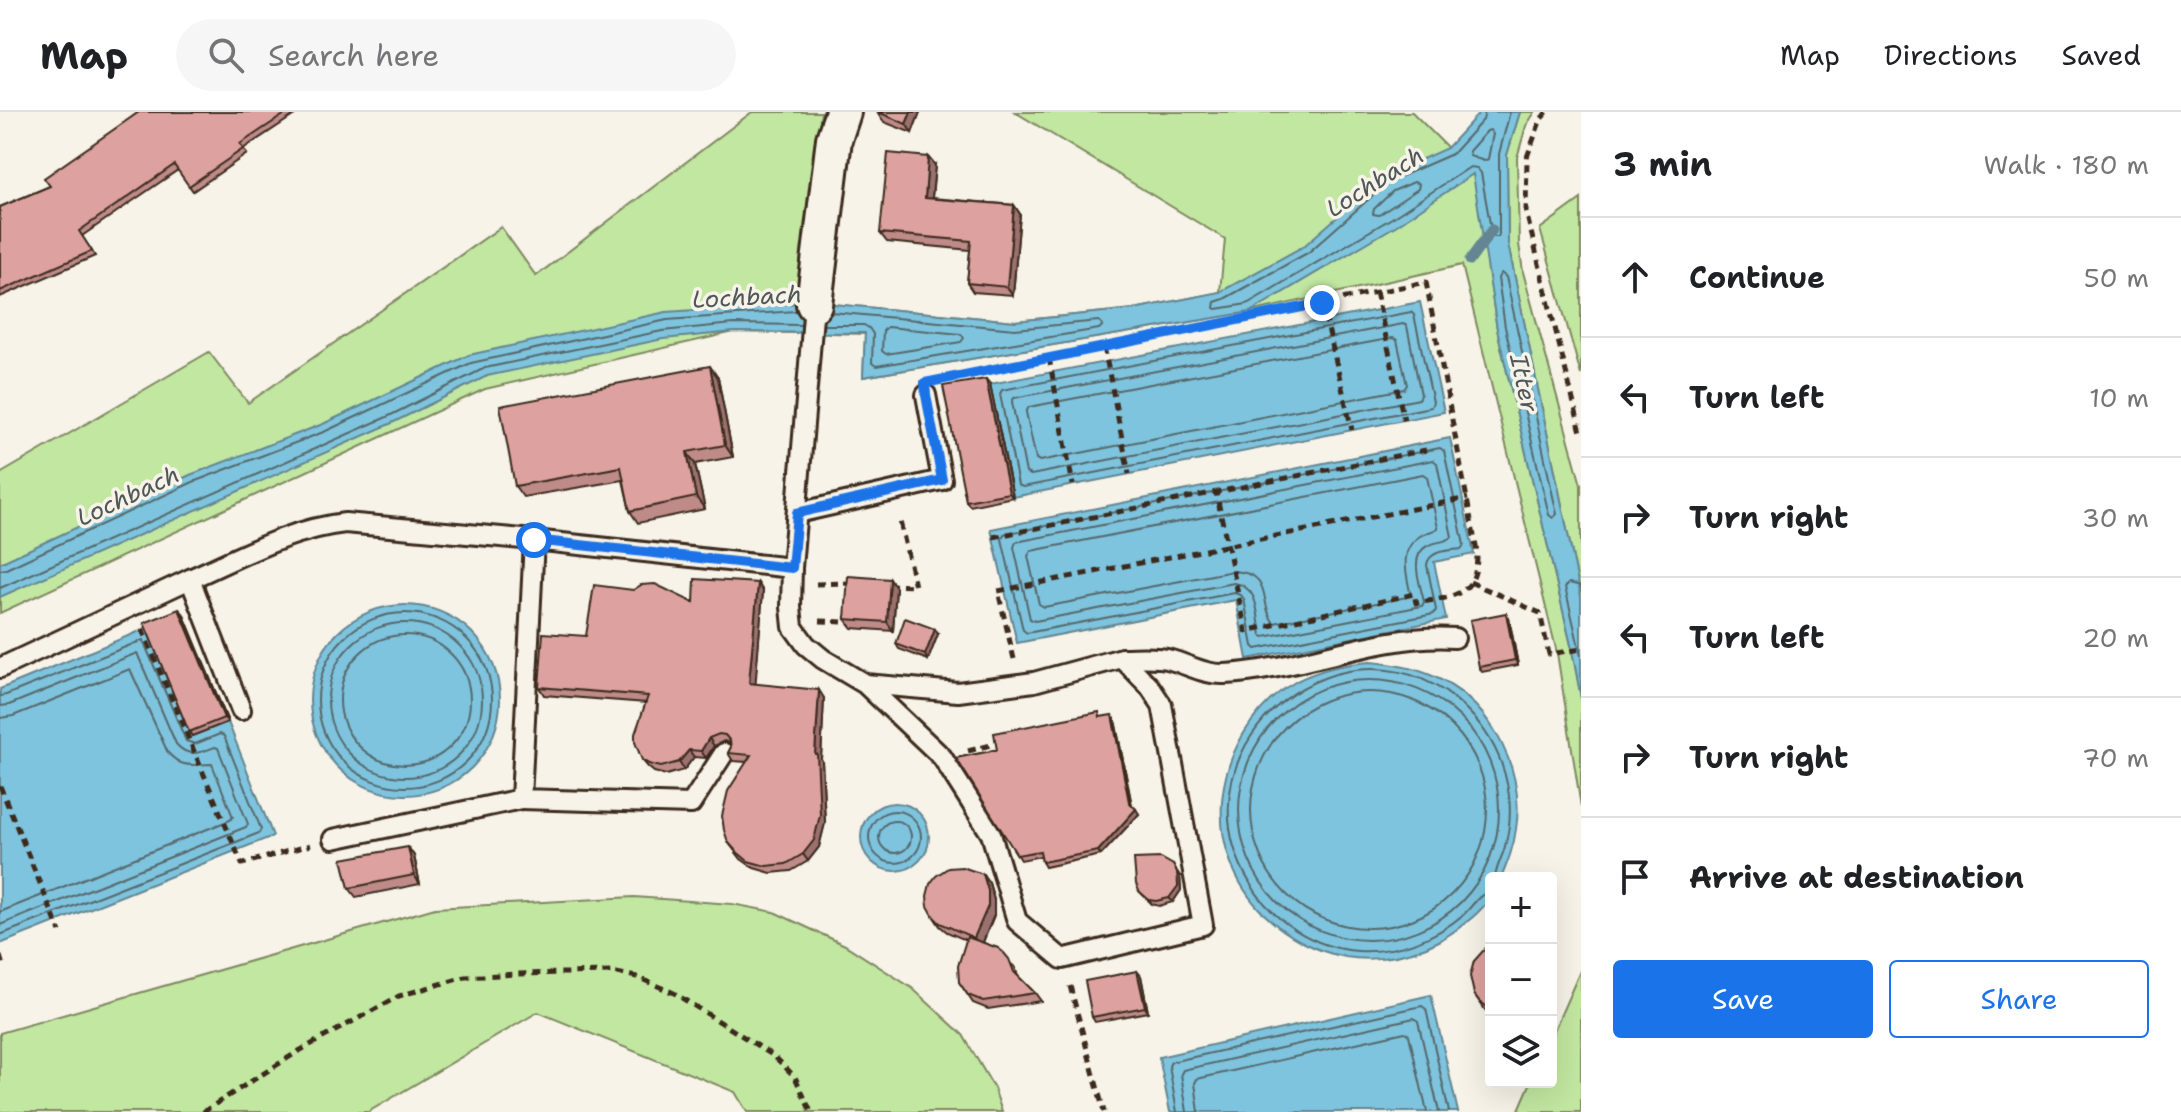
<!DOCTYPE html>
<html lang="en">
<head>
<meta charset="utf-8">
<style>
	body { margin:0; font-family:"Shantell Sans",sans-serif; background:#f6f6f6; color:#202124 }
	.controls { position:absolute; right:24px; bottom:24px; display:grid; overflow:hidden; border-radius:8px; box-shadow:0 8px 32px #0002 }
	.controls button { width:72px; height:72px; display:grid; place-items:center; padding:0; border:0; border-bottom:2px solid #e0e0e0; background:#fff; color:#202124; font:40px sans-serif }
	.stop { position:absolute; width:24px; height:24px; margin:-18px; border:6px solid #1a73e8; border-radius:50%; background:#fff }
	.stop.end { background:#1a73e8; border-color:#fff; box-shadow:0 2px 8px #0008 }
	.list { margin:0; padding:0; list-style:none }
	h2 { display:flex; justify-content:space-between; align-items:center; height:104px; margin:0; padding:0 32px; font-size:34px }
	h2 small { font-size:26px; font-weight:400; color:#757577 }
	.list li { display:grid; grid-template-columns:52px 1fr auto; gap:24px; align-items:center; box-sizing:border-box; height:120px; padding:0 32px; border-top:2px solid #e0e0e0 }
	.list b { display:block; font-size:30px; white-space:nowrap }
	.list em { font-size:26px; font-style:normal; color:#757577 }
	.actions { display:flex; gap:16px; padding:24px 32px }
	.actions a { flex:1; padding:18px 0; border:2px solid #1a73e8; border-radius:8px; text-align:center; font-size:28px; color:#1a73e8 }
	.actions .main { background:#1a73e8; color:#fff }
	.icon { flex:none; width:44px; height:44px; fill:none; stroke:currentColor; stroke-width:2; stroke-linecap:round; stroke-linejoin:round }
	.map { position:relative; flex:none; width:1581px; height:1000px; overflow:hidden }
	header { display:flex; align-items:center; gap:48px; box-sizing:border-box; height:112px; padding:0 40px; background:#fff; border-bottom:2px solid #e0e0e0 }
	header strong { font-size:38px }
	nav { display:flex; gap:44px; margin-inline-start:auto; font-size:28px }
	.search { width:560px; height:72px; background:#f6f6f6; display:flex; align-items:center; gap:20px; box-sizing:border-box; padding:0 28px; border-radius:44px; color:#757577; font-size:30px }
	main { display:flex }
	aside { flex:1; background:#fff }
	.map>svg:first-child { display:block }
</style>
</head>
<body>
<header>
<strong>Map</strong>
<div class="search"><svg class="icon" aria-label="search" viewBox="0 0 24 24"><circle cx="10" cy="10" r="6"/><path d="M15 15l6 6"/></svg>Search here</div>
<nav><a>Map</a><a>Directions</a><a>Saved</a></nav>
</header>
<main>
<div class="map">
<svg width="1581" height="1000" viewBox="0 0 1581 1000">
	<rect width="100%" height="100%" fill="#f7f3e8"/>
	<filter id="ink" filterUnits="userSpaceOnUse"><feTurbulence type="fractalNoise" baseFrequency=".0125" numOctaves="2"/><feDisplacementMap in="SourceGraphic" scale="16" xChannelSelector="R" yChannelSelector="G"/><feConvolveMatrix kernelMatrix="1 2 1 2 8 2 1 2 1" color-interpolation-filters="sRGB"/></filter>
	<g filter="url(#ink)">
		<g fill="#c2e7a1" stroke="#7e8860" stroke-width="2">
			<polygon points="752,0 821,0 796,221 734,220 485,277 0,501 0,362 209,240 248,291 501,115 536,164"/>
			<polygon points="1015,0 1412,0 1474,62 1497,217 1571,533 1581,586 1581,695 1557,541 1462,153 1250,200 863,265 865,222 830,221 833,192 1015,209 1134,197 1220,180 1225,127"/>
			<polygon points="1520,0 1535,0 1526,14 1517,46 1519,132 1523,160 1581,373 1581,485 1508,132 1507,43"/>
			<polygon points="1581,87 1581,263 1540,117"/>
			<polygon points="634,785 732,792 774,800 845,833 912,876 963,923 994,976 1002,1000 747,1000 735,980 538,900 368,1000 0,1000 0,921 435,796"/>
			<polygon points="1581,857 1581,1000 1518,1000 1531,970 1551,970 1551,925"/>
		</g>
		<g fill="#7ec4df" stroke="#638692" stroke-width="2">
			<polygon points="1480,0 1520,0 1507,43 1508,132 1581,485 1581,586 1571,533 1497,217 1473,62 1397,113 1250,200 863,265 865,221 734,220 663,227 487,264 392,311 0,485 0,451 190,363 323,312 469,243 666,200 799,191 833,192 1015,209 1134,197 1220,180 1304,134 1384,64 1447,36"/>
			<polygon points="1420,190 1444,300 1013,385 990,272"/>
			<polygon points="1450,326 1474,442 1434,450 1446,507 1247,547 1236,488 1017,531 991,417"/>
			<circle cx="405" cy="588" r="95"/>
			<polygon points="147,516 192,624 228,610 273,724 0,832 0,577"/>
			<path d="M1370,550C1395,552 1419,556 1441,568C1493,595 1525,659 1516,717C1514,734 1508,749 1502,764L1501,766H1491C1491,771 1492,779 1490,784C1485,799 1454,820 1441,828C1405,847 1362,853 1323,839C1231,806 1194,705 1244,621C1256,601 1274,582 1295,570C1319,557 1343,552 1370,550Z"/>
			<circle cx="895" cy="725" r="34"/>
			<polygon points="1431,883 1458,1000 1170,1000 1159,945"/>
		</g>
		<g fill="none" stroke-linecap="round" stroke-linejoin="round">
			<g stroke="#56686b" stroke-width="2">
				<polyline points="1485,0 1483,8 1452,42 1388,70 1309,140 1224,187 1215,190 1214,196 1217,197 1247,192 1392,106 1470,55 1477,56 1481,61 1492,123 1494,125 1498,125 1499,122 1499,42 1510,0"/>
				<polygon points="1490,18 1493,22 1488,47 1484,49 1470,44 1469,39 1487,19"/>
				<polygon points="1414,70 1419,72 1418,77 1379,103 1373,102 1374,97 1393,79"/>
				<polygon points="1501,161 1506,165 1554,389 1557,402 1553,406 1549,403 1505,215 1498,166"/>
				<polygon points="1411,200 1414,203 1433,290 1431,295 1023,375 1018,373 1000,282 1002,278"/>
				<polygon points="1403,212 1407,214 1421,283 1419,287 1031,363 1026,361 1012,290 1014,286"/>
				<polyline points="823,213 864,213 869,216 873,222 872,251 876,254 1099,217 1103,213 1099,209 1015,217 831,200"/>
				<polygon points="887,215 961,222 964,226 961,230 886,242 882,239 883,219"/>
				<polygon points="1393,226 1397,228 1407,273 1404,277 1040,349 1036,347 1026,300 1029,295"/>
				<path d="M1440,336L1444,339L1464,433L1461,437C1448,439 1429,438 1427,453L1436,498L1434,502L1256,537L1253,534L1244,487L1241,483L1234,481L1027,521L1023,518L1002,427L1004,422Z"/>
				<path d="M1433,348L1437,351L1452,425C1445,431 1436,429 1427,434C1408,444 1421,474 1424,490L1422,494L1264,525L1261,523C1257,502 1259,474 1234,471L1035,509L1030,507L1014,435L1016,430Z"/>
				<path d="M1423,362L1427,365L1438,416C1432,420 1426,420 1420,424C1399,437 1406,460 1410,480L1407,485L1274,511C1258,492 1275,461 1233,459L1044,495L1039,492L1028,444L1031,439Z"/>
				<polyline points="0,458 6,457 193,370 326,319 471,251 667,208 796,199"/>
				<polyline points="1581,474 1569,471 1565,475 1581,544"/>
				<polyline points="0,476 389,304 485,256 662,219 733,212 801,213"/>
				<circle cx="405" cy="588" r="87"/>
				<circle cx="405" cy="588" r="77"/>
				<circle cx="405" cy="588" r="65"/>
				<circle cx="1369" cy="698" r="130"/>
				<circle cx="1369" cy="698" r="118"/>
				<polyline points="0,584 6,583 143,528 186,629 195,632 220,622 224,624 261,717 259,721 0,823"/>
				<path d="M0,594L9,593L137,541L176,632C188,646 200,641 215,635L218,636L248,712L246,715L0,813"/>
				<path d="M0,606L13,604L130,557L168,641C184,658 192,652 212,652L233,705L230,708L0,800"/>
				<circle cx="895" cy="725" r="26"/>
				<circle cx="895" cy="725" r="16"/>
				<path d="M1491,780C1479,781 1473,794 1464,802C1435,827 1397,841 1358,839C1314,836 1272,809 1250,771C1166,630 1351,484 1467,598C1490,621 1505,651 1509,684C1511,701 1509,721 1504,738C1501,747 1496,756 1495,766"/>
				<polyline points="1177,1000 1169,954 1171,950 1422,894 1426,897 1449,1000"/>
				<polyline points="1187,1000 1181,962 1183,958 1414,906 1418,909 1439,1000"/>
				<polyline points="1199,1000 1195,971 1197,967 1405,920 1409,923 1427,1000"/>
			</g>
			<polyline stroke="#638692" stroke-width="11" points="1470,148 1492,118"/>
			<g stroke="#3b2a1e" stroke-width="24">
				<g id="service">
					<polyline points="797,401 942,368 926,283"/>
					<polyline points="792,456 791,495 793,515 806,533 823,547 865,572 958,580 1034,570 1122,546 1150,575 1162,593 1203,813 1062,847 1017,809 991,722 942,645 865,572"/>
					<path d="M1122,546C1138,546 1157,544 1171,548C1189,553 1206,563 1225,562C1302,558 1377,521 1455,526"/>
					<polyline points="0,556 190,467"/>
					<path d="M241,598L190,467C240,445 290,417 345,411L534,428"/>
					<polyline points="724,641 691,692 521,687 534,428 792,456 814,192"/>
					<polyline points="333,727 521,687"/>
				</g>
			</g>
			<g stroke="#3b2a1e" stroke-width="40">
				<polyline id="minor" points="814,192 834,27 843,0"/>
			</g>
			<g stroke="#3b2a1e" stroke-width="5" stroke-dasharray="8 6" stroke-linecap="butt">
				<polyline points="1547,0 1541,7 1527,45 1526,100 1581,320"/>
				<polyline points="1376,180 1404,308"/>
				<polyline points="1322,191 1352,318"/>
				<polyline points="1104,235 1129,362"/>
				<polyline points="1049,246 1073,373"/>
				<path d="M945,267L1426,170L1477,440C1478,485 1452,485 1416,491L1414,482L1246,519L1216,380"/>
				<polyline points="993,425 1426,338"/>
				<polyline points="1470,470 1540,501 1549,542 1581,537"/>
				<polyline points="816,472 851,471 851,475"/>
				<polyline points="888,473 915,474 899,405"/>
				<polyline points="820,509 844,510 847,504"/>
				<polyline points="142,517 242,752 310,733"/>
				<polyline points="1014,547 998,479 1468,386"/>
				<polyline points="968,639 991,633 993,643"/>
				<polyline points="0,674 60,820"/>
				<polyline points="0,844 3,854 0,855"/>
				<polyline points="1070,874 1104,1000"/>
				<polyline points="203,1000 299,939 399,884 465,865 517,862 612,860 637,865 674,881 774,944 795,965 811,1000"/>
			</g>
			<use href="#service" stroke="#f7f3e8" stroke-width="18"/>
			<use href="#minor" stroke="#f7f3e8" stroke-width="34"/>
		</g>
		<g fill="#be8b89" stroke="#3b2a1e" stroke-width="2">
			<polygon points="139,0 299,0 243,37 247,42 193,79 178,58 124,95 82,124 95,144 0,185 0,95 50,74"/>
			<polygon points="920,0 912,21 884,10 878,1"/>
			<polygon points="935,53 932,86 1014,93 1020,102 1013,183 973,180 967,171 970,138 887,130 880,121"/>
			<polygon points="718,266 733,345 695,352 705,397 638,411 630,399 623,368 523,385 515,374"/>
			<polygon points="990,272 1013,385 970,394 966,389"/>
			<polygon points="896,476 893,519 852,516 845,507"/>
			<polygon points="763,479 755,572 824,586 821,647 822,649 825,711 819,735 808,749 791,759 771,761 754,756 741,747 728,730 747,650 733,649 728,641 731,635 730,631 724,629 714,634 706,646 694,645 684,658 666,663 654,660 648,655 642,648 646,591 544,583 539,575 586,524 694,491"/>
			<polygon points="183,501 228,610 192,624 189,620"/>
			<polygon points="1509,506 1518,553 1482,560 1479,555"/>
			<polygon points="938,522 928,548 899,537 896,532"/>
			<polygon points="1103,605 1115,608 1132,693 1139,702 1101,743 1045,755 1042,750 1041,744 1021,748 956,646 997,638"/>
			<polygon points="408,735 414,744 420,772 356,785 349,776"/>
			<polygon points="1173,753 1180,764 1181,778 1173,790 1159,794 1152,792 1139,779"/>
			<polygon points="989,771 994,788 994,803 983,830 1015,855 1018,864 1035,881 1041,889 988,897 973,891 959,870 966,828 947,820 940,814 934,805"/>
			<polygon points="1491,830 1491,902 1486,899 1474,882"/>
			<polygon points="1137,859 1141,864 1148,900 1095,910 1092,905"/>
		</g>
		<g fill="#9b716f" stroke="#3b2a1e" stroke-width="2">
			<polygon points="911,0 920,0 912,21 906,12"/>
			<polygon points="928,45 935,53 931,95 925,86"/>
			<polygon points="1014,93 1020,102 1013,183 1007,175"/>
			<polygon points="710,254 718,266 733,345 725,333"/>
			<polygon points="986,267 990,272 1013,385 1009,381"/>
			<polygon points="687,340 695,352 705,397 696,385"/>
			<polygon points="890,467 896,476 893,519 887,510"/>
			<polygon points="758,471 763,479 755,578 749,571"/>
			<polygon points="179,497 183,501 228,610 224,606"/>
			<polygon points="1506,501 1509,506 1518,553 1515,548"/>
			<polygon points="935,517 938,522 928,548 925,543"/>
			<polygon points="819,578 824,586 821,647 822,649 825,711 819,735 808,749 803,742 815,642"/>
			<polygon points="1112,603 1115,608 1132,695 1129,690"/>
			<polygon points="709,626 714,634 706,646 701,639"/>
			<polygon points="689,638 694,645 684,658 679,650"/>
			<polygon points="1136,697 1139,702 1101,743 1098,739"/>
			<polygon points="408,735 414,744 420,772 414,763"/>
			<polygon points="1177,760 1180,764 1181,778 1173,790 1169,786"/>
			<polygon points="983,762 989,771 994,788 994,803 981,835 974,826"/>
			<polygon points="1137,859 1141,864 1148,900 1145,895"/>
		</g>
		<g fill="#dda29f" stroke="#3b2a1e" stroke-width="2">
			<polygon points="139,0 288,0 240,32 243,37 189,74 174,53 79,119 92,139 0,179 0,95 50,74 44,66"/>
			<polygon points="878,0 911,0 906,12"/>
			<polygon points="888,41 928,45 925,86 1014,93 1007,175 967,171 971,129 880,121"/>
			<polygon points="710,254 725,333 687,340 696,385 630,399 621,355 515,374 500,294"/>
			<polygon points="986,267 1009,381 966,389 943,274"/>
			<polygon points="848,464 890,467 887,510 845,507"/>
			<polygon points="695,467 758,471 749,571 819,578 815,642 817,642 820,703 814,728 803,742 786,752 766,754 748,749 736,739 728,730 724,718 722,704 728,679 751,643 728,641 731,635 730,629 725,623 719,622 709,626 701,639 689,638 679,650 661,655 649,652 642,648 635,630 635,622 648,584 539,575 543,521 586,524 594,473 633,478 641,473 655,472 694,491"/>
			<polygon points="179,497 224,606 189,620 144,511"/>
			<polygon points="1506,501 1515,548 1479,555 1470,508"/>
			<polygon points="905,506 935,517 925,543 896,532"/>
			<polygon points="1099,600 1100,605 1112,603 1129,690 1136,697 1098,739 1042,750 1040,739 1017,743 956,646 997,638 994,621"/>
			<polygon points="408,735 414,763 349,776 342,747"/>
			<polygon points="1161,746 1173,753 1177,760 1178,774 1169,786 1156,789 1149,788 1139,779 1136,772 1134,747"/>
			<polygon points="962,755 983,762 988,779 988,794 974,826 940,811 934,805 928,794 927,784 930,772 936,764 948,756"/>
			<polygon points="967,825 998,836 1004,841 1009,847 1014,860 1035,881 983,889 968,883 959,870 958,854"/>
			<polygon points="1491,830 1491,897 1480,890 1474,882 1470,864 1474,849"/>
			<polygon points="1137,859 1145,895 1092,905 1085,869"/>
		</g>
	</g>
	<g fill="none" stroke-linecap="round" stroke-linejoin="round" filter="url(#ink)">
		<polyline stroke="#1a73e8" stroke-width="10" points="534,428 792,456 797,401 942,368 926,283 925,271 1322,191"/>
	</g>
	<g text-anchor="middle" stroke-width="7" stroke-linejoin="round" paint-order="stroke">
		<g font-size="24" font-style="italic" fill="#4f5858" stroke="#f7f3e8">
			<text transform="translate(1375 70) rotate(-32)" y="8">Lochbach</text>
			<text transform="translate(747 185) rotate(-3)" y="8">Lochbach</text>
			<text transform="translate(1524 271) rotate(78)" y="8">Itter</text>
			<text transform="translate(128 384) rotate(-25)" y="8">Lochbach</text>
		</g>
	</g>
</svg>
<div class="controls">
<button>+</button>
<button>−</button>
<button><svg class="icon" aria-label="layers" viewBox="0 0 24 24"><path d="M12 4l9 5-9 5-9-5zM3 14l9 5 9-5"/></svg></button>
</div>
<div class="stop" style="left:534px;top:428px"></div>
<div class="stop end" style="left:1322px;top:191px"></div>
</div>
<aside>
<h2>3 min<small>Walk · 180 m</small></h2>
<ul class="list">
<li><svg class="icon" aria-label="ahead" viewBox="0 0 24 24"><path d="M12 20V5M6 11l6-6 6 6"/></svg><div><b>Continue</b></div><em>50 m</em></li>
<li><svg class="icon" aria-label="left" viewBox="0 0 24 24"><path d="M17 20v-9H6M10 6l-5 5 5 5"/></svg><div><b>Turn left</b></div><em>10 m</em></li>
<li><svg class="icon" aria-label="right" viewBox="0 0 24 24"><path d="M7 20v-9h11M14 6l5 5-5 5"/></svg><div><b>Turn right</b></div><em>30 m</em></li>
<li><svg class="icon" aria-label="left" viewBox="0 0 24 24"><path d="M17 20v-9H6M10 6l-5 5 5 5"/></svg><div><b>Turn left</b></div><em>20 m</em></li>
<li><svg class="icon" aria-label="right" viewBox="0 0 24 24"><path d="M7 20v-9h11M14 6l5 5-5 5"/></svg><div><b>Turn right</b></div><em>70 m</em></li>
<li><svg class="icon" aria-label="arrive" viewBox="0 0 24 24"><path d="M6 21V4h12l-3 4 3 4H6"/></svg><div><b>Arrive at destination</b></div></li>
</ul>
<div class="actions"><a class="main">Save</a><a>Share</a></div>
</aside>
</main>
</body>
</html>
